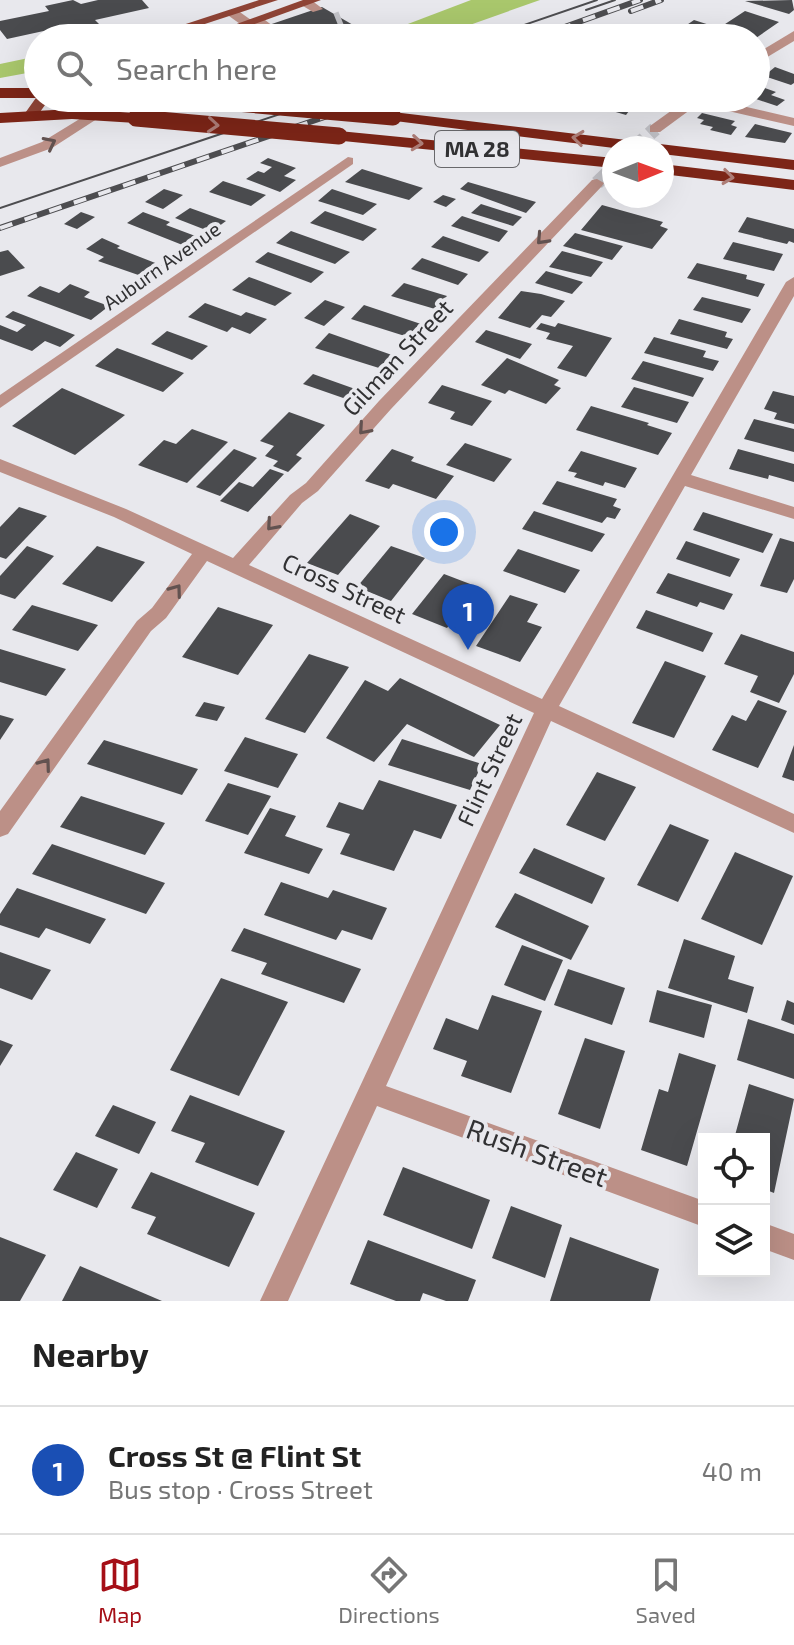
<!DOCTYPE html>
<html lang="en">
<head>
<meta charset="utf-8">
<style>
	body { margin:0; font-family:"Exo 2",sans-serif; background:#f2f2f2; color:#222 }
	.controls { position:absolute; right:24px; bottom:24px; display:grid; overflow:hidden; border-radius:0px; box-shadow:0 8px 32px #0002 }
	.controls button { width:72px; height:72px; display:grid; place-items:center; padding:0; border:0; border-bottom:2px solid #e0e0e0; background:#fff; color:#222; font:40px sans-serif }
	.compass { position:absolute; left:602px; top:136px; width:72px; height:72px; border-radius:50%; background:#fff; box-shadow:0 8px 32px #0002; rotate:89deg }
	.you { position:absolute; left:444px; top:532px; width:28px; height:28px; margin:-20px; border:6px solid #fff; border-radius:50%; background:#1a73e8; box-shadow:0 0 0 12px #1a73e833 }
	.badge { display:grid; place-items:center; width:52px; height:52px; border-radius:50%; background:#a50e16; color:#fff; font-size:26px; font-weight:700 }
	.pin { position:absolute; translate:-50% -66px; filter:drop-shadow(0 2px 4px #0008) }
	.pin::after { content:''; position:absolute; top:42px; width:28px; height:24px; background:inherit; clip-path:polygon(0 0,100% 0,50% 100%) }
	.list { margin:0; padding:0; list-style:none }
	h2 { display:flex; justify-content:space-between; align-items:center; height:104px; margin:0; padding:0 32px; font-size:34px }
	h2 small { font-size:26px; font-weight:400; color:#767676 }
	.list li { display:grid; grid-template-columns:52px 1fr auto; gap:24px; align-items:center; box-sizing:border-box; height:128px; padding:0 32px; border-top:2px solid #e0e0e0 }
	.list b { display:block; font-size:30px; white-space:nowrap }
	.list p { margin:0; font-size:26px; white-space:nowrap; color:#767676 }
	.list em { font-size:26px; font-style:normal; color:#767676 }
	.icon { flex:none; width:44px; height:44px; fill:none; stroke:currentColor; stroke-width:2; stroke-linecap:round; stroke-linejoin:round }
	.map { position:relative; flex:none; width:794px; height:1301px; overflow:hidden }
	.search { position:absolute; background:#fff; box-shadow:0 8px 32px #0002; left:24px; right:24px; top:24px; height:88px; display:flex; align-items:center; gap:20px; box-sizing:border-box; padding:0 28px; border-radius:44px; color:#767676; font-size:30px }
	.sheet { height:232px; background:#fff }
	nav { display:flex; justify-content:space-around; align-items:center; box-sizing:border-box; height:112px; border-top:2px solid #e0e0e0; background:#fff; font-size:22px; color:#767676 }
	nav a { display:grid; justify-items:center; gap:4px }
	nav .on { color:#a50e16 }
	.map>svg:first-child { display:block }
</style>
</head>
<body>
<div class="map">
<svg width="794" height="1301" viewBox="0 0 794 1301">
	<rect width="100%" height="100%" fill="#e8e8ed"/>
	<g fill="#a9c76c">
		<polygon points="471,0 540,0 433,38 371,38"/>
		<polygon points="38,56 38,71 0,78 0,64"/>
	</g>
	<g fill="#4a4b4e">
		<polygon points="73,0 81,4 98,0 142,0 149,8 95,20 99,24 66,32 62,27 7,39 0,30 0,21 49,11 45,6"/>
		<polygon points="792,0 794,10 789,14 745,1"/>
		<polygon points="322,7 360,29 336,38 257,38 248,32"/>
		<polygon points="745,11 779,22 756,38 700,38 678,31 694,20 719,28"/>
		<polygon points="775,67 794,74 794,83 791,85 764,76"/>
		<polygon points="756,85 776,92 771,95 785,100 777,106 756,99"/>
		<polygon points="589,98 638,98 636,101 647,103 643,109 632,107 626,115 585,103"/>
		<polygon points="702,113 735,121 731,125 737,127 731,135 710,130 713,127 700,124 704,120 697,118"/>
		<polygon points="755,124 792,133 785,143 745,137"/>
		<polygon points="268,158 296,168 284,176 296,180 280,192 246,179 258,171 264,173 272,167 260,163"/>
		<polygon points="362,169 423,188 409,200 345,182"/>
		<polygon points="223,181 266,195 251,206 209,192"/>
		<polygon points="468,182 536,202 526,213 460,189"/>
		<polygon points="164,189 183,195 163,209 145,202"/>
		<polygon points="332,189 377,204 363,215 318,201"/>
		<polygon points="443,195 456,199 446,207 433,202"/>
		<polygon points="481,204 522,217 513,226 471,213"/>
		<polygon points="602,205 663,222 660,226 668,229 652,249 581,230"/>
		<polygon points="190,208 226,221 211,232 175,218"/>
		<polygon points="325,211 377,229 363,241 310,223"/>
		<polygon points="81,212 95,217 77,229 64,224"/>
		<polygon points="143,212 170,222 166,225 198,237 185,246 127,223"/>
		<polygon points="462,216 508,231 499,242 451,226"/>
		<polygon points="747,217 794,229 794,243 789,241 787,244 738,232"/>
		<polygon points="291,231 350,252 335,264 276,243"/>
		<polygon points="575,233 623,246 612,260 563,246"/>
		<polygon points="443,236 489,252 479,262 431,247"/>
		<polygon points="102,238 120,246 117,248 163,266 147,278 98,261 104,257 86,249"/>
		<polygon points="733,242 783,254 774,271 723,259"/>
		<polygon points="8,250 25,268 0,276 0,252"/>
		<polygon points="562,251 603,262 591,277 549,267"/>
		<polygon points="268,252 324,272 311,283 255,262"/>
		<polygon points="422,258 468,274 458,285 411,269"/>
		<polygon points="697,263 747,275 746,279 765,284 758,297 687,278"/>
		<polygon points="546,271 583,282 572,294 535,283"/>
		<polygon points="249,277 292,293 275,306 232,290"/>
		<polygon points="404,283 447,296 435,309 391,296"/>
		<polygon points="70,284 90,292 84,297 109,306 91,320 27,296 40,286 59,293"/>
		<polygon points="521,291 541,294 565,301 551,317 542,315 530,328 498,318"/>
		<polygon points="702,297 751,309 742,323 693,310"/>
		<polygon points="325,300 345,307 324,326 304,318"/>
		<polygon points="205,303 241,316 246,312 267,319 250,334 232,327 227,332 188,317"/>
		<polygon points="364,305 421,324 408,337 351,319"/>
		<polygon points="13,311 75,335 60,347 45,341 32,351 0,339 0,325 17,332 26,325 5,317"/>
		<polygon points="679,319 727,332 725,337 733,339 727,349 670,334"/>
		<polygon points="541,323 555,327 558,323 612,338 586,377 557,368 573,346 546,339 550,333 536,329"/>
		<polygon points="486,330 532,344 520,359 475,342"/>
		<polygon points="167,331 208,346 192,360 151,344"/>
		<polygon points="329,333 392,355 379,368 315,348"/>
		<polygon points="654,337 706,351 703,357 719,361 713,371 644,353"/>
		<polygon points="117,348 184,373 163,392 95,366"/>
		<polygon points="507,358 559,380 554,385 561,388 546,404 509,390 505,394 481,385"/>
		<polygon points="643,361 704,378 693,397 631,379"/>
		<polygon points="313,374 358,390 349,400 303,384"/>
		<polygon points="442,385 492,401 472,426 450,419 455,412 428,403"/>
		<polygon points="634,387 689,402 677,423 621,407"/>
		<polygon points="62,388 125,415 75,455 12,426"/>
		<polygon points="773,391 794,396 794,424 774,419 777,413 764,409"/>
		<polygon points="591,406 649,423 647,425 672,433 658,455 576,430"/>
		<polygon points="289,412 325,425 296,455 302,458 288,472 273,466 278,461 265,456 274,446 260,441"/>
		<polygon points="754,419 794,429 794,452 744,439"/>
		<polygon points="192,429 228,442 187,483 138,465 164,440 176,444"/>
		<polygon points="465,443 512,459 494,482 446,465"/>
		<polygon points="234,449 257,458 220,496 196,487"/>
		<polygon points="392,449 414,457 411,461 454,476 436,499 393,484 389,489 365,481"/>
		<polygon points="738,449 794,464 794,482 769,475 768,479 729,469"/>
		<polygon points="581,451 637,468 625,488 605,482 603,486 574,477 577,473 568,471"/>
		<polygon points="270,469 284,474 248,512 220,501 239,482 253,487"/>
		<polygon points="557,481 617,499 613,506 621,509 615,519 607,517 602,523 542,504"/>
		<polygon points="19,507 47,516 6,559 0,557 0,527"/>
		<polygon points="534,511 605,534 592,552 522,529"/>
		<polygon points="703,512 773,534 763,553 693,530"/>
		<polygon points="350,514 380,526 338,575 307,563"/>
		<polygon points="780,538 794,542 794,579 787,593 760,586"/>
		<polygon points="686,541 740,559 730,577 676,559"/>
		<polygon points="27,546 54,556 15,599 0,594 0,576"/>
		<polygon points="97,546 145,562 112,602 62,584"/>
		<polygon points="391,546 425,558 391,601 357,587"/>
		<polygon points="518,549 580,570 565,593 503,571"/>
		<polygon points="668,573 733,594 724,610 700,602 697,607 656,593"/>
		<polygon points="444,574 478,587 447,628 412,614"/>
		<polygon points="510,595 538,604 527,622 542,627 520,662 476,646"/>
		<polygon points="32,605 98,625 78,651 12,630"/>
		<polygon points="218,607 273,625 238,675 182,657"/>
		<polygon points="646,610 713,633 703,652 636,628"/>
		<polygon points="741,634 794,652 794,674 779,703 750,692 758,676 724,664"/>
		<polygon points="0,649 66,669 46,696 0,682"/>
		<polygon points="309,654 349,667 305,733 265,719"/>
		<polygon points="665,661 706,676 674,738 632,723"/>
		<polygon points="400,678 500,725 474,757 407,724 374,762 326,738 365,680 388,691"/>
		<polygon points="758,700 787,711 758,768 712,750 732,715 746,721"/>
		<polygon points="204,702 225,707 217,721 195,716"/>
		<polygon points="0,715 14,719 0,740"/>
		<polygon points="245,737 298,754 278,788 224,771"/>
		<polygon points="402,739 482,764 470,790 388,765"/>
		<polygon points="104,740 198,769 182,795 87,764"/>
		<polygon points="794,745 794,781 782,777"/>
		<polygon points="597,772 636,787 605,841 566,825"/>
		<polygon points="379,780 457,805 441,839 414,830 394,871 340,854 350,834 326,827 339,802 363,810"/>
		<polygon points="228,783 271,796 248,835 205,821"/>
		<polygon points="81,796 165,823 145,855 60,827"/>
		<polygon points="270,808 296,816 285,836 323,849 309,874 244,853"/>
		<polygon points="670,824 709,840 678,902 637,885"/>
		<polygon points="52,844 165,883 146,914 32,874"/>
		<polygon points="534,848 605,878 592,904 519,873"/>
		<polygon points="735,852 793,876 762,945 701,919"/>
		<polygon points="281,882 328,898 333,890 387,908 372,940 342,930 336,940 264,915"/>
		<polygon points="17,888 106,919 90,944 46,928 39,938 0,925 0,914"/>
		<polygon points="515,893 589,926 571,960 495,927"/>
		<polygon points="244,928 361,969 344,1003 261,974 267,963 231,951"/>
		<polygon points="684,939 735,956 728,979 754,987 747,1013 668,988"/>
		<polygon points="522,945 563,960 545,1001 504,985"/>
		<polygon points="0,952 51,970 32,1000 0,988"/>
		<polygon points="568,969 625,988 612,1025 554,1005"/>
		<polygon points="221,978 288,1002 239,1096 170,1070"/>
		<polygon points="657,990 712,1005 704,1038 649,1022"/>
		<polygon points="492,995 542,1011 511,1093 461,1076 467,1061 433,1049 446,1018 478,1030"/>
		<polygon points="787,1000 794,1003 794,1025 781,1020"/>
		<polygon points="748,1019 794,1034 794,1079 737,1060"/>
		<polygon points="585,1038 625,1051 600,1129 558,1114"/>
		<polygon points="0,1040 13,1045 0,1066"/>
		<polygon points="679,1053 716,1065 687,1166 641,1150 659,1089 668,1092"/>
		<polygon points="749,1084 794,1099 774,1193 764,1189 764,1139 734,1139"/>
		<polygon points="190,1095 285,1131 258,1186 195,1162 205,1143 171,1131"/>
		<polygon points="113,1105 156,1122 139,1154 95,1136"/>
		<polygon points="76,1152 118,1169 97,1208 53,1190"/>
		<polygon points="403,1167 490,1200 472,1249 383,1215"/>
		<polygon points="151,1172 255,1213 229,1267 147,1234 156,1217 131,1208"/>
		<polygon points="511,1206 562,1225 545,1278 492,1258"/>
		<polygon points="0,1237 46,1255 20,1301 0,1301"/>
		<polygon points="570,1237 659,1269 650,1301 550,1301"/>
		<polygon points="368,1240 476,1280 468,1301 446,1301 423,1293 420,1301 396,1301 350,1284"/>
		<polygon points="80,1266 162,1301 62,1301"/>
	</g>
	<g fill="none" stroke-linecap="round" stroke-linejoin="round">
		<g stroke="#c3c3c8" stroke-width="14" stroke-dasharray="14 7" stroke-linecap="butt">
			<polyline points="336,20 341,18"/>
			<polyline points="634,148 655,129"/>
			<polyline points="597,183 614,167"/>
		</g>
		<g fill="#bc9087" fill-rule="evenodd">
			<polygon points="303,0 311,0 323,9 313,12 303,6"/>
			<polygon points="229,10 237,10 251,20 261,17 273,26 267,30 253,23 243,26 229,16"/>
			<polygon points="794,31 794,41 756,64 756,54"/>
			<polygon points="684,98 708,98 794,118 794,126 698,104 660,132 650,132 650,126 686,100"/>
			<polygon points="91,112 103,115 52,148 0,167 0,158 42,142"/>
			<polygon points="348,157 353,158 353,164 0,408 0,395"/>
			<polygon points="597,179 604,183 602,186 391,409 318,491 302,503 249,565 542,699 786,282 794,277 794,296 691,475 794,507 794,519 685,486 559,706 794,814 794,833 551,721 386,1086 704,1201 704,1227 377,1106 288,1301 260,1301 534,713 207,561 166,618 151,631 8,834 0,837 0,811 137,621 152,608 192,554 114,517 0,472 0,459 126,509 233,558 290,495 306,483 379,401 592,180"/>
			<polygon points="764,1223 794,1234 794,1260 764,1249"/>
		</g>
		<g fill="#8f4436" fill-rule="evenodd">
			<polygon points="259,0 278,0 162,38 143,38"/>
			<polygon points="303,0 321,0 216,38 198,38"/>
			<polygon points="38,95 38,98 50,98 35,119 25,119 23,116"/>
			<polygon points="74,98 89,98 70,118 60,118 60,112"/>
		</g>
		<g fill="#7c2517" fill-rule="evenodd">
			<rect x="0" y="88" width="38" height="10"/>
			<path d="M162,98H209L210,100C200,108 172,106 162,98Z"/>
			<polygon points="72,109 136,113 144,118 136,123 72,119 0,123 0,113"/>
			<polygon points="393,112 794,160 794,170 662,154 662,148 614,148 387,120 385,117"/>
			<polygon points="339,131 614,158 614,168 333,140 331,136"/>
			<polygon points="662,164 794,180 794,190 662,174"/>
		</g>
		<g stroke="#4d4d50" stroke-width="2">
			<polyline points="586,10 615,0"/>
			<polyline points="486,38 597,0"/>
			<polyline points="0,208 328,98"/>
		</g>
		<g stroke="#4d4d50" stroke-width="6">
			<g id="rail">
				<polyline points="631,11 661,0"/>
				<polyline points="534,38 640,0"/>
				<polyline points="0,228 380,98"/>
			</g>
		</g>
		<use href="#rail" stroke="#e8e8ed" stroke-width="4" stroke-dasharray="13" stroke-linecap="butt"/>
		<g stroke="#7c2517" stroke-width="17">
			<polyline points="202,100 393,117"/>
			<polyline points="136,118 339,136"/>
		</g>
	</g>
	<defs><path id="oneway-chevron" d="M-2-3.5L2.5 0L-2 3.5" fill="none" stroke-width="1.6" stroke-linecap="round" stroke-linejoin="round" transform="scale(2)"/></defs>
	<g stroke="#ad7d77">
		<use href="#oneway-chevron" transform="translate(213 125) rotate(5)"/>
		<use href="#oneway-chevron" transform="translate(578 138) rotate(-173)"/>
		<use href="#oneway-chevron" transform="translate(417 143) rotate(6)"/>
		<use href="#oneway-chevron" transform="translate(728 177) rotate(7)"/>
	</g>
	<g stroke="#625250">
		<use href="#oneway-chevron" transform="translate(50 143) rotate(-27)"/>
		<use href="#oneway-chevron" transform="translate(542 239) rotate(133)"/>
		<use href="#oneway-chevron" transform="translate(364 429) rotate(131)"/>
		<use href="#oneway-chevron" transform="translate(272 525) rotate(131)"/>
		<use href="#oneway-chevron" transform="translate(176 590) rotate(-54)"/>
		<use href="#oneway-chevron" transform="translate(45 764) rotate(-54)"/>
	</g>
	<g text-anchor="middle" stroke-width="8" stroke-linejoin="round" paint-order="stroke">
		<g font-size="20" fill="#313133" stroke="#e8e8ed">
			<text transform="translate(162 266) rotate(-35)" y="7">Auburn Avenue</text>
		</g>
		<rect fill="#e8e8ed" stroke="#68686b" stroke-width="2" x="435" y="131" width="84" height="36" rx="6"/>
		<g font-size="22" font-weight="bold" fill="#313133">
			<text x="477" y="157">MA 28</text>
		</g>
		<g font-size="24" fill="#313133" stroke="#e8e8ed">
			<text transform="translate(398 358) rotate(-47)" y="8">Gilman Street</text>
			<text transform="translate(344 589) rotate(25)" y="8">Cross Street</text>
			<text transform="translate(490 770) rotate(-65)" y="8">Flint Street</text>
		</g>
		<g font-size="28" fill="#313133" stroke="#e8e8ed">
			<text transform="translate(537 1153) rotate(20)" y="10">Rush Street</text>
		</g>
	</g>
</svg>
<div class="controls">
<button><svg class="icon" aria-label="locate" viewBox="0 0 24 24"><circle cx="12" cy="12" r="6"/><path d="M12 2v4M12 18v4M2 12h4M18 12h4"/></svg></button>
<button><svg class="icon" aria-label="layers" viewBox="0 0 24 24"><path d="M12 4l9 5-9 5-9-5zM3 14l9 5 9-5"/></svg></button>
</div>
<svg class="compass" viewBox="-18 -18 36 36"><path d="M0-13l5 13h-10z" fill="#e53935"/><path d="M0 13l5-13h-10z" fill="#767676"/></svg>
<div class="you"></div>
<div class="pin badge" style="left:468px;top:650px;background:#1a4fb4">1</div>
<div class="search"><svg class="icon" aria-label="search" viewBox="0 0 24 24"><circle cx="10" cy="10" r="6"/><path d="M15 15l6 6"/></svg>Search here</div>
</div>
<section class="sheet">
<h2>Nearby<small></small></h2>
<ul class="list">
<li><span class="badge" style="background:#1a4fb4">1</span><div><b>Cross St @ Flint St</b><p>Bus stop · Cross Street</p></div><em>40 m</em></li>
</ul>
</section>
<nav>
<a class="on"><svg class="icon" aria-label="map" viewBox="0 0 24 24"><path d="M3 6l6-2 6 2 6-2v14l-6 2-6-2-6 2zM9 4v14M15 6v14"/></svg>Map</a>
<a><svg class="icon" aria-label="directions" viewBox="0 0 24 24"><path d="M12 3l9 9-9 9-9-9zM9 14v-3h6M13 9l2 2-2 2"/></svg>Directions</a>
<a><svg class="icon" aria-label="saved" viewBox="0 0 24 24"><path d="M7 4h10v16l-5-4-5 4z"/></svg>Saved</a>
</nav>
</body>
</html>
